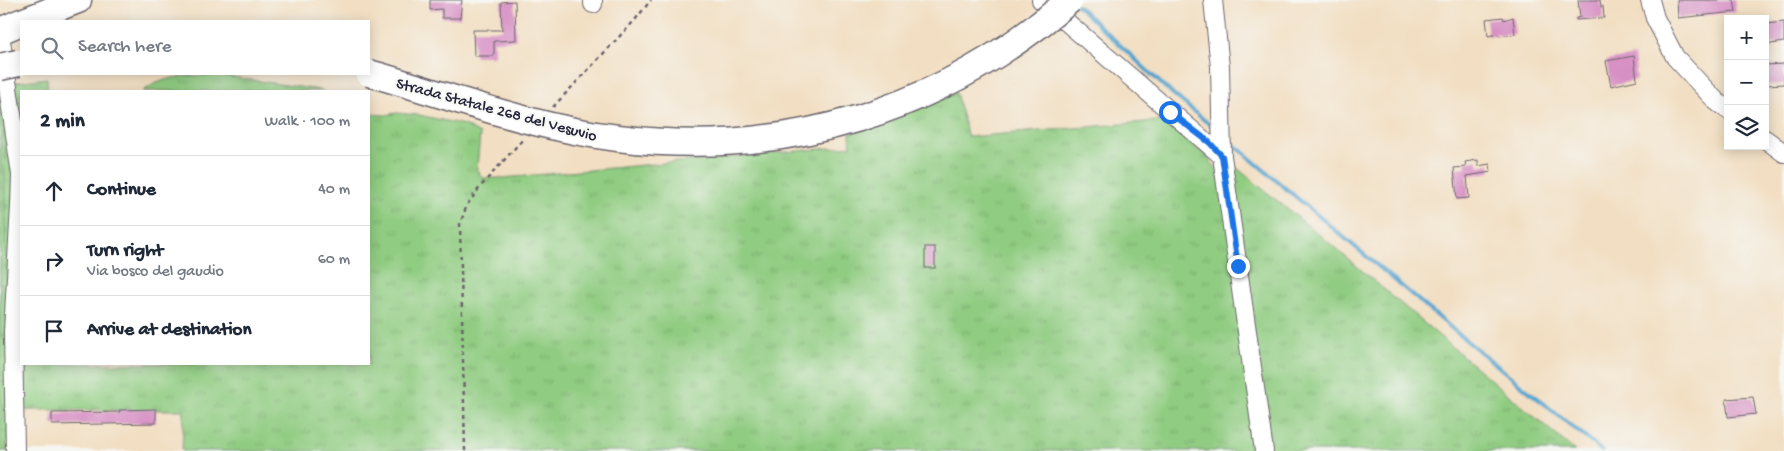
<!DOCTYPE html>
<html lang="en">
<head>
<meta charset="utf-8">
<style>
	body { margin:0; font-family:"Gochi Hand",sans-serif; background:#f2f2f3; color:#1f2937 }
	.controls { position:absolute; right:15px; top:15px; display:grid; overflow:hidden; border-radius:0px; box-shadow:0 2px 12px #0003 }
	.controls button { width:45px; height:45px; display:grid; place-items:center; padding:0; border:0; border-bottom:1px solid #e0e1e3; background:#fff; color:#1f2937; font:25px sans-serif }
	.stop { position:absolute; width:15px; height:15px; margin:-11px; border:4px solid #1a73e8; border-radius:50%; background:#fff }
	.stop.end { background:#1a73e8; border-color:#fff; box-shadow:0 1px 5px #0008 }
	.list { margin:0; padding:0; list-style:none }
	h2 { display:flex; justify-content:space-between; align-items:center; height:65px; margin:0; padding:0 20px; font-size:21px }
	h2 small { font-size:16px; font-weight:400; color:#747a83 }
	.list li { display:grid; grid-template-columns:32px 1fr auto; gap:15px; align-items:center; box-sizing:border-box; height:70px; padding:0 20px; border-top:1px solid #e0e1e3 }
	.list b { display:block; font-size:19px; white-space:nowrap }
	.list p { margin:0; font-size:16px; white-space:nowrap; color:#747a83 }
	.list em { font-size:16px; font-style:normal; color:#747a83 }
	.icon { flex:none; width:28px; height:28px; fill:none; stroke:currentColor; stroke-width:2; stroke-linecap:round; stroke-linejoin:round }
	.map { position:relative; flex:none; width:1784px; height:451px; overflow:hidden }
	.search { position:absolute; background:#fff; box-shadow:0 2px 12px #0003; left:20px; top:20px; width:350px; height:55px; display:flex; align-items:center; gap:12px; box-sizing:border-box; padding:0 18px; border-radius:0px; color:#747a83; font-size:19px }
	.panel { position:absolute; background:#fff; box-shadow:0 2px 12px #0003; left:20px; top:90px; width:350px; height:275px; border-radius:0px }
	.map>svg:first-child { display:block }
</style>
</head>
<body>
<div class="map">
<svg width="1784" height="451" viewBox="0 0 1784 451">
	<defs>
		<pattern id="grass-tufts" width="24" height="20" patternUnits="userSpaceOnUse" patternTransform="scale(1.25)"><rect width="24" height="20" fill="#90cc81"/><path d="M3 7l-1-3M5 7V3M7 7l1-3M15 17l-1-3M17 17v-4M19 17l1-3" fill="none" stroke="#7caf70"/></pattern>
	</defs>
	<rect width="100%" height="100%" fill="#f6f6f2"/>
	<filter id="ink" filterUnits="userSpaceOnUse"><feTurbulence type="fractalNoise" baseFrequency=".02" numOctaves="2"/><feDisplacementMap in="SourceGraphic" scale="10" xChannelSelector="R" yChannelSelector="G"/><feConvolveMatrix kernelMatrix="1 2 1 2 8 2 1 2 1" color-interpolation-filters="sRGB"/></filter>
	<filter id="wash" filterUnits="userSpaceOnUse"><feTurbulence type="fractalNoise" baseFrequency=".0096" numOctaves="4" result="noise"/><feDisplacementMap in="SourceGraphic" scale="20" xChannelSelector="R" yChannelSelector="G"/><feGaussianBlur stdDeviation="1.12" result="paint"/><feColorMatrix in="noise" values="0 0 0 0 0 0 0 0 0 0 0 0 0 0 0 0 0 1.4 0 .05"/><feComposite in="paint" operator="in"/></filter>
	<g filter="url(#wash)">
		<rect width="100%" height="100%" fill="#f2dfc3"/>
		<g fill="url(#grass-tufts)" stroke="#59775e">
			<path d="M219,75L320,90L323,91H143C165,74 192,76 219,75Z"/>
			<polygon points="47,78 48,91 21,91 21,364 369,364 369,114 386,115 397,113 419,115 464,125 480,134 477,168 482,178 502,178 851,146 850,133 878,126 956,93 968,137 1169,120 1192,136 1193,146 1206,155 1216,168 1230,169 1232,164 1327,241 1575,451 182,451 184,410 9,410 7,451 0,451 0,80 16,82"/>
		</g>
		<polygon fill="#90cc81" stroke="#59775e" points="4,112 6,336 0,335 0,114"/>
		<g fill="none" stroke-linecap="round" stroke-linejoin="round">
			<g stroke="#52a3cd" stroke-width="4">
				<polyline points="1077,5 1167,89 1215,129"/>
				<polyline points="1226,138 1462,337 1602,451"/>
			</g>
		</g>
		<g id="blocks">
			<g fill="#d790c4">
				<polygon points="430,0 462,0 460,18 442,18 442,9 430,10"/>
				<polygon points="1578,0 1600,0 1601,7 1603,6 1604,18 1576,20 1576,18 1580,17"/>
				<polygon points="1677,0 1734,0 1736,12 1678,18"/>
				<polygon points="515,1 516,40 494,41 494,56 474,56 473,30 502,30 501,2"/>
				<polygon points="1503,17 1504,20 1513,17 1515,34 1499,36 1498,34 1488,36 1486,19"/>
				<polygon points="1784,22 1784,42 1765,45 1765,24"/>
				<polygon points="1634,56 1637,80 1611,86 1606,61"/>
				<polygon points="1784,64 1784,84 1766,85 1765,65"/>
				<polygon points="1478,160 1478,166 1490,164 1491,172 1467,176 1469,198 1457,199 1454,168 1466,167 1465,162"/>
				<rect x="925" y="247" width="10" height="21"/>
				<polygon points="1753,397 1756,414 1728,417 1726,399"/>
				<polygon points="156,409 156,423 52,425 52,413 120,412 119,410"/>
			</g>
		</g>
	</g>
	<g filter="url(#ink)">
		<use href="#blocks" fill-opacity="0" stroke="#6b646b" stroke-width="1"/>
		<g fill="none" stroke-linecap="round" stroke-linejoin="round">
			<g stroke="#6b646b" stroke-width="20">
				<g id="minor">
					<polyline points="593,0 593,4"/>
					<polyline points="1041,0 1222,156"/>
					<polyline points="1213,0 1220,67 1222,156 1264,451"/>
					<polyline points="1650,0 1655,18 1675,57 1717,102 1728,110"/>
					<polyline points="0,34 21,175 20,205 13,332 15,451"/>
					<polyline points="1765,139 1784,153"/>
				</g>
			</g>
			<g stroke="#6b646b" stroke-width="29">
				<g id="highway">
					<polyline points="24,21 78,0"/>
					<polyline points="0,31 21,22"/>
				</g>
			</g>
			<g stroke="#6b646b" stroke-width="2.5" stroke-dasharray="4 4" stroke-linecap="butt">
				<polyline points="553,107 635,20 651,0"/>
				<polyline points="465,451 460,224 467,205 480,187 524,138"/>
			</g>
			<use href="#minor" stroke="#fff" stroke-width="18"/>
			<use href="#highway" stroke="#fff" stroke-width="26"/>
			<g stroke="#6b646b" stroke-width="29" stroke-linecap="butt">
				<g id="highway-bridge">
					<polyline points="0,67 18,63"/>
					<path d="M369,73C450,96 534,128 618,138C786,159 942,110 1070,0"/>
				</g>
			</g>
			<use href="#highway-bridge" stroke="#fff" stroke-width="26"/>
		</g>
	</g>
	<g fill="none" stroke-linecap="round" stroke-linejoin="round" filter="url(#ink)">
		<polyline stroke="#1a73e8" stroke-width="6" points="1170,112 1209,142 1222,156 1238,266"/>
	</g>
	<g text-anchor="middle" stroke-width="4" stroke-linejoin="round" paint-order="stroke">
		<g font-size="16" fill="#22223b" stroke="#f6f6f2">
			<text transform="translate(497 108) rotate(15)" y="6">Strada Statale 268 del Vesuvio</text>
		</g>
	</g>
</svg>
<div class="controls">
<button>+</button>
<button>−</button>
<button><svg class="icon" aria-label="layers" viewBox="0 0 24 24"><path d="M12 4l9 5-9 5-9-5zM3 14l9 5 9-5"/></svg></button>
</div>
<div class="stop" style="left:1170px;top:112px"></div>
<div class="stop end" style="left:1238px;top:266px"></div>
<div class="search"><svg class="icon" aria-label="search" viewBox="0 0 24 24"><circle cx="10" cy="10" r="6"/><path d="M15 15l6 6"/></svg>Search here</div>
<section class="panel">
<h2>2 min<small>Walk · 100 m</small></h2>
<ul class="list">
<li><svg class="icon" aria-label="ahead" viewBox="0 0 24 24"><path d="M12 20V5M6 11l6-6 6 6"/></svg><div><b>Continue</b></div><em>40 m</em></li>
<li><svg class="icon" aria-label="right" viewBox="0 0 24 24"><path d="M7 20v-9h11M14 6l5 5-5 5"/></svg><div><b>Turn right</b><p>Via bosco del gaudio</p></div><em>60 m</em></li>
<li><svg class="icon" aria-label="arrive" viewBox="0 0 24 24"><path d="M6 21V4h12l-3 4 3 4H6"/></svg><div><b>Arrive at destination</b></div></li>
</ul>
</section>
</div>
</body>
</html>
